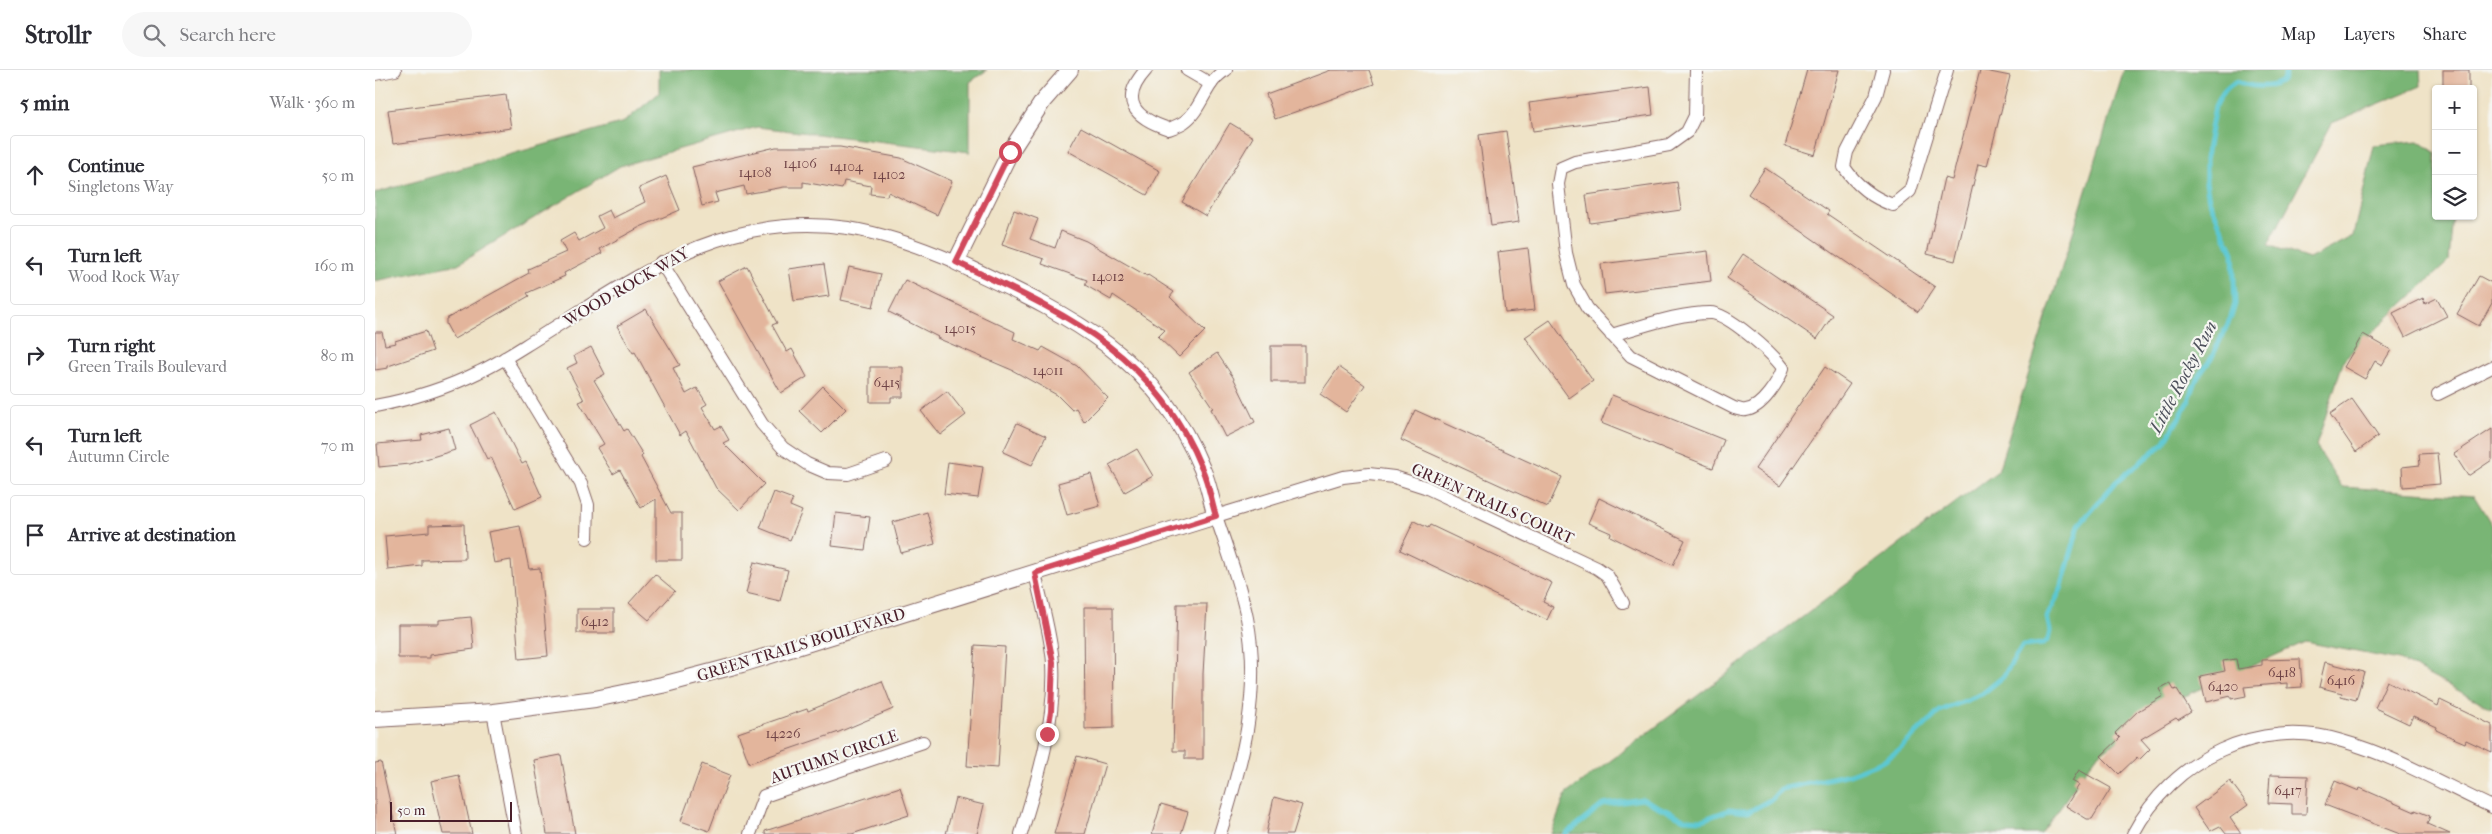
<!DOCTYPE html>
<html lang="en">
<head>
<meta charset="utf-8">
<style>
	body { margin:0; font-family:"IM FELL French Canon",serif; background:#f7f7f7; color:#2b2b33 }
	.controls { position:absolute; right:15px; top:15px; display:grid; overflow:hidden; border-radius:5px; box-shadow:0 1px 4px #0004 }
	.controls button { width:45px; height:45px; display:grid; place-items:center; padding:0; border:0; border-bottom:1px solid #e1e1e2; background:#fff; color:#2b2b33; font:25px sans-serif }
	.scale { position:absolute; left:15px; bottom:12px; width:122px; box-sizing:border-box; padding-left:5px; border:2px solid #4a1f2b; border-top:0; font-size:14px; line-height:18px; white-space:nowrap; color:#4a1f2b; -webkit-text-stroke:4px #f6f6f2; paint-order:stroke }
	.stop { position:absolute; width:15px; height:15px; margin:-11px; border:4px solid #d1495b; border-radius:50%; background:#fff }
	.stop.end { background:#d1495b; border-color:#fff; box-shadow:0 1px 5px #0008 }
	.list { margin:0; padding:0; list-style:none }
	h2 { display:flex; justify-content:space-between; align-items:center; height:65px; margin:0; padding:0 20px; font-size:21px }
	h2 small { font-size:16px; font-weight:400; color:#7c7c81 }
	.list li { display:grid; grid-template-columns:32px 1fr auto; gap:15px; align-items:center; box-sizing:border-box; height:80px; margin:0 10px 10px; padding:0 10px; border:1px solid #e1e1e2; border-radius:5px }
	.list b { display:block; font-size:19px; white-space:nowrap }
	.list p { margin:0; font-size:16px; white-space:nowrap; color:#7c7c81 }
	.list em { font-size:16px; font-style:normal; color:#7c7c81 }
	.icon { flex:none; width:28px; height:28px; fill:none; stroke:currentColor; stroke-width:2; stroke-linecap:round; stroke-linejoin:round }
	.map { position:relative; flex:none; width:2117px; height:764px; overflow:hidden }
	header { display:flex; align-items:center; gap:30px; box-sizing:border-box; height:70px; padding:0 25px; background:#fff; border-bottom:1px solid #e1e1e2 }
	header strong { font-size:24px }
	nav { display:flex; gap:28px; margin-inline-start:auto; font-size:18px }
	.search { width:350px; height:45px; background:#f7f7f7; display:flex; align-items:center; gap:12px; box-sizing:border-box; padding:0 18px; border-radius:28px; color:#7c7c81; font-size:19px }
	main { display:flex }
	aside { flex:1; background:#fff }
	.map>svg:first-child { display:block }
</style>
</head>
<body>
<header>
<strong>Strollr</strong>
<div class="search"><svg class="icon" aria-label="search" viewBox="0 0 24 24"><circle cx="10" cy="10" r="6"/><path d="M15 15l6 6"/></svg>Search here</div>
<nav><a>Map</a><a>Layers</a><a>Share</a></nav>
</header>
<main>
<aside>
<h2>5 min<small>Walk · 360 m</small></h2>
<ul class="list">
<li><svg class="icon" aria-label="ahead" viewBox="0 0 24 24"><path d="M12 20V5M6 11l6-6 6 6"/></svg><div><b>Continue</b><p>Singletons Way</p></div><em>50 m</em></li>
<li><svg class="icon" aria-label="left" viewBox="0 0 24 24"><path d="M17 20v-9H6M10 6l-5 5 5 5"/></svg><div><b>Turn left</b><p>Wood Rock Way</p></div><em>160 m</em></li>
<li><svg class="icon" aria-label="right" viewBox="0 0 24 24"><path d="M7 20v-9h11M14 6l5 5-5 5"/></svg><div><b>Turn right</b><p>Green Trails Boulevard</p></div><em>80 m</em></li>
<li><svg class="icon" aria-label="left" viewBox="0 0 24 24"><path d="M17 20v-9H6M10 6l-5 5 5 5"/></svg><div><b>Turn left</b><p>Autumn Circle</p></div><em>70 m</em></li>
<li><svg class="icon" aria-label="arrive" viewBox="0 0 24 24"><path d="M6 21V4h12l-3 4 3 4H6"/></svg><div><b>Arrive at destination</b></div></li>
</ul>
</aside>
<div class="map">
<svg width="2117" height="764" viewBox="0 0 2117 764">
	<rect width="100%" height="100%" fill="#f6f6f2"/>
	<filter id="ink" filterUnits="userSpaceOnUse"><feTurbulence type="fractalNoise" baseFrequency=".02" numOctaves="2"/><feDisplacementMap in="SourceGraphic" scale="10" xChannelSelector="R" yChannelSelector="G"/><feConvolveMatrix kernelMatrix="1 2 1 2 8 2 1 2 1" color-interpolation-filters="sRGB"/></filter>
	<filter id="wash" filterUnits="userSpaceOnUse"><feTurbulence type="fractalNoise" baseFrequency=".0096" numOctaves="4" result="noise"/><feDisplacementMap in="SourceGraphic" scale="20" xChannelSelector="R" yChannelSelector="G"/><feGaussianBlur stdDeviation="1.12" result="paint"/><feColorMatrix in="noise" values="0 0 0 0 0 0 0 0 0 0 0 0 0 0 0 0 0 1.4 0 .05"/><feComposite in="paint" operator="in"/></filter>
	<g filter="url(#wash)">
		<rect width="100%" height="100%" fill="#efe3c7"/>
		<g fill="#79b574" stroke="#626a50">
			<polygon points="284,0 612,0 595,12 595,82 382,57 245,96 83,194 0,211 0,123 249,52 284,23"/>
			<polygon points="1749,0 2045,0 2046,16 1957,53 1893,175 1934,189 1978,166 1999,75 2044,71 2061,83 2061,146 2078,146 2074,191 1969,289 1941,376 1967,417 2099,426 2117,455 2117,638 2024,590 1930,572 1799,631 1722,685 1666,764 1176,764 1191,724 1623,401"/>
		</g>
		<g fill="none" stroke-linecap="round" stroke-linejoin="round">
			<path stroke="#5cc8d3" stroke-width="5" d="M1191,764L1228,735L1267,729L1309,749L1327,750L1354,740L1373,742L1397,729L1406,719L1475,704L1509,691L1524,680L1565,641L1607,624L1628,607L1647,576L1668,574L1673,570L1675,561L1672,547L1686,519L1704,455L1741,412L1789,373L1813,333L1822,308L1836,289L1856,247L1860,234L1858,183L1834,130L1831,112V87L1840,36C1844,26 1853,15 1863,11C1872,17 1898,19 1907,11C1910,8 1910,4 1912,0"/>
		</g>
		<g id="blocks">
			<g fill="#e3b59c">
				<polygon points="956,0 994,0 999,14 900,49 891,24"/>
				<polygon points="1432,0 1464,0 1440,85 1410,76"/>
				<polygon points="1605,0 1635,6 1612,96 1603,94 1580,191 1552,184 1569,108 1577,110"/>
				<rect x="2068" y="0" width="26" height="19"/>
				<polygon points="1275,17 1278,45 1158,61 1154,33"/>
				<polygon points="131,25 136,58 18,74 13,40"/>
				<polygon points="855,53 878,67 831,146 807,132"/>
				<polygon points="706,57 785,101 772,125 693,81"/>
				<polygon points="1131,61 1144,152 1116,156 1104,65"/>
				<polygon points="401,77 465,77 526,88 577,111 562,145 513,122 512,126 495,124 496,116 469,111 467,119 428,112 428,117 409,117 371,124 369,116 340,123 343,132 327,136 317,97"/>
				<polygon points="1390,98 1454,141 1452,144 1560,217 1543,242 1373,124"/>
				<polygon points="291,106 305,140 265,157 225,179 227,183 189,203 190,206 152,223 154,226 79,269 71,254 71,249 154,203 153,199 191,182 185,171 199,163 204,171 228,158 222,146 234,140 238,148 270,132 264,118"/>
				<polygon points="1302,112 1306,140 1215,153 1211,125"/>
				<polygon points="639,140 663,149 655,169 680,178 686,161 711,171 772,206 773,205 799,222 795,227 830,261 804,287 783,267 790,260 738,225 736,230 710,215 712,210 667,194 669,189 627,175"/>
				<polygon points="1153,178 1160,240 1130,243 1123,182"/>
				<polygon points="1333,181 1336,211 1230,224 1226,194"/>
				<polygon points="1368,184 1458,245 1442,269 1352,208"/>
				<polygon points="449,194 454,226 419,231 414,199"/>
				<polygon points="372,196 402,253 397,255 412,282 417,279 432,307 406,323 343,211"/>
				<polygon points="474,197 506,204 498,237 466,230"/>
				<polygon points="2104,206 2117,213 2117,233 2104,256 2082,244"/>
				<polygon points="530,210 640,262 638,269 665,281 668,277 702,296 733,328 709,352 701,338 697,340 682,325 637,300 562,268 563,267 514,242"/>
				<polygon points="2048,228 2050,234 2062,228 2072,246 2030,267 2018,243"/>
				<polygon points="271,239 305,295 298,298 311,324 322,318 332,334 327,337 340,359 346,356 354,370 348,373 389,414 364,440 341,418 311,361 305,365 260,282 258,283 242,256"/>
				<polygon points="1175,250 1218,311 1194,328 1150,267"/>
				<polygon points="51,261 58,281 13,296 13,298 0,300 0,262 7,262 10,275 21,273 20,271"/>
				<polygon points="1988,264 2016,280 2007,295 2000,291 1990,309 1969,297"/>
				<rect x="896" y="276" width="34" height="36"/>
				<polygon points="216,277 230,304 219,310 249,361 252,359 268,385 266,387 296,443 307,443 307,490 281,490 281,429 266,438 245,400 238,404 222,378 229,374 204,332 209,330 192,298 202,293 199,286"/>
				<polygon points="842,283 858,307 880,352 850,367 836,339 838,338 814,302"/>
				<polygon points="495,297 528,297 528,327 516,327 516,332 495,332"/>
				<polygon points="964,297 990,315 971,342 945,324"/>
				<polygon points="1450,297 1475,314 1405,416 1380,399"/>
				<polygon points="448,316 471,339 447,363 424,341"/>
				<polygon points="572,321 591,345 565,365 546,341"/>
				<polygon points="1237,325 1349,370 1338,398 1226,353"/>
				<polygon points="1977,329 2003,366 1981,382 1955,344"/>
				<polygon points="1040,340 1187,407 1173,437 1026,370"/>
				<polygon points="121,342 147,394 151,392 167,427 140,439 116,387 112,389 95,355"/>
				<polygon points="642,353 671,366 657,395 628,382"/>
				<polygon points="74,358 80,380 34,394 4,397 2,374 47,370 46,365"/>
				<polygon points="2117,359 2117,390 2093,406 2079,384"/>
				<polygon points="762,379 778,406 750,422 734,395"/>
				<polygon points="2062,383 2065,414 2028,417 2027,397 2045,395 2044,384"/>
				<polygon points="573,392 608,397 603,428 569,424"/>
				<polygon points="716,404 725,436 692,445 683,413"/>
				<polygon points="399,422 418,429 415,436 427,441 415,470 385,458"/>
				<polygon points="1224,428 1310,470 1298,495 1257,477 1235,466 1236,463 1213,453"/>
				<polygon points="552,442 560,474 526,483 518,452"/>
				<polygon points="461,443 495,447 490,480 457,476"/>
				<polygon points="1039,451 1053,458 1055,455 1177,513 1168,532 1178,537 1172,550 1025,480"/>
				<polygon points="89,454 90,489 47,490 47,496 13,500 10,466 54,462 54,455"/>
				<polygon points="145,456 154,499 165,498 173,586 144,589 136,490 119,493 113,462"/>
				<polygon points="379,492 413,500 405,531 371,523"/>
				<polygon points="280,504 300,521 274,550 254,533"/>
				<polygon points="802,534 832,534 828,604 828,689 810,689 810,681 798,681"/>
				<polygon points="709,537 738,537 739,658 710,659"/>
				<rect x="202" y="539" width="37" height="24"/>
				<polygon points="96,547 99,579 55,585 55,588 23,588 23,554 64,554 64,550"/>
				<polygon points="600,575 630,577 623,698 592,696"/>
				<polygon points="1861,589 1863,599 1887,595 1887,590 1925,589 1927,617 1912,618 1912,613 1869,617 1871,626 1856,629 1856,626 1831,632 1825,606 1850,601 1848,591"/>
				<polygon points="1950,592 1989,602 1981,630 1966,626 1967,623 1944,617"/>
				<polygon points="507,611 518,639 464,662 374,693 363,663 432,639 433,641"/>
				<polygon points="2012,611 2063,636 2065,630 2117,655 2117,682 2091,670 2090,673 2076,667 2061,660 2062,657 2038,646 2034,654 2000,638"/>
				<polygon points="1795,613 1799,620 1802,619 1816,642 1803,650 1801,648 1766,669 1775,679 1764,690 1762,687 1744,704 1726,686 1745,668 1740,663 1763,641 1788,626 1784,619"/>
				<polygon points="186,685 200,764 172,764 159,690"/>
				<polygon points="702,686 730,694 710,764 679,764"/>
				<polygon points="6,692 22,764 0,764 0,693"/>
				<polygon points="327,694 355,705 334,761 306,751"/>
				<polygon points="1704,700 1736,718 1717,749 1712,749 1691,736 1704,715 1697,711"/>
				<polygon points="84,705 97,764 68,764 56,711"/>
				<polygon points="1895,705 1933,706 1931,744 1917,744 1917,734 1893,733"/>
				<polygon points="1855,711 1873,735 1855,748 1866,764 1851,764 1845,756 1835,761 1819,738"/>
				<polygon points="1960,711 1984,721 1985,718 2040,742 2040,740 2055,746 2052,754 2075,764 2025,764 1950,735"/>
				<polygon points="525,717 534,745 477,764 390,764 390,761"/>
				<polygon points="899,727 927,735 918,764 891,764"/>
				<polygon points="580,728 609,735 602,764 571,764"/>
				<polygon points="786,734 813,742 806,764 777,764"/>
			</g>
		</g>
	</g>
	<g filter="url(#ink)">
		<use href="#blocks" fill-opacity="0" stroke="#846462" stroke-width="1"/>
		<g fill="none" stroke-linecap="round" stroke-linejoin="round">
			<g stroke="#846462" stroke-width="14">
				<g id="minor">
					<path d="M771,0C743,31 760,48 794,59C799,57 804,55 809,52C828,39 830,11 851,0"/>
					<polyline points="812,0 836,14"/>
					<path d="M1508,0L1501,26L1472,82L1469,97C1481,115 1498,128 1518,135L1535,121L1572,0"/>
					<polyline points="0,4 20,0"/>
					<polyline points="286,192 387,354 408,378 432,394 453,403 473,404 511,391"/>
					<path d="M1236,265C1267,257 1302,243 1335,243C1353,243 1397,283 1408,298C1404,311 1387,338 1371,340C1368,341 1363,339 1359,338L1256,286L1212,238L1199,215L1191,183L1183,114L1186,98L1200,92L1294,75L1312,62L1320,46L1321,0"/>
					<polyline points="130,288 206,414 213,435 212,468"/>
					<polyline points="2063,324 2117,297"/>
					<path d="M0,336C37,329 70,319 104,302C126,292 146,278 166,266C264,205 351,140 473,158C511,164 546,177 581,192"/>
					<polyline points="118,642 141,764"/>
					<polyline points="375,764 389,726 548,672"/>
					<path d="M646,764C663,709 681,651 678,593C676,564 666,531 660,503"/>
					<path d="M845,764C867,693 887,623 872,548C865,513 852,480 841,446L968,407L994,404L1019,407L1050,417L1222,498L1232,505L1248,533"/>
					<path d="M1758,764C1797,689 1884,646 1967,671C2018,685 2069,715 2117,737"/>
				</g>
			</g>
			<g stroke="#846462" stroke-width="18">
				<path id="tertiary" d="M0,649L118,642L220,629L287,615L367,594L841,446C836,431 834,414 827,399C779,281 688,243 581,192L635,82L668,31L695,0"/>
			</g>
			<use href="#minor" stroke="#fff" stroke-width="12"/>
			<use href="#tertiary" stroke="#fff" stroke-width="16"/>
		</g>
	</g>
	<g fill="none" stroke-linecap="round" stroke-linejoin="round" filter="url(#ink)">
		<path stroke="#d1495b" stroke-width="6" d="M635,82L581,192C688,243 779,281 827,399C834,414 836,431 841,446L660,503L678,592L676,642L672,664"/>
	</g>
	<g text-anchor="middle" stroke-width="4.5" stroke-linejoin="round" paint-order="stroke">
		<g font-size="14" fill="#704447">
			<text x="425" y="98">14106</text>
			<text x="471" y="101">14104</text>
			<text x="380" y="107">14108</text>
			<text x="514" y="109">14102</text>
			<text x="733" y="211">14012</text>
			<text x="585" y="263">14015</text>
			<text x="673" y="305">14011</text>
			<text x="512" y="317">6415</text>
			<text x="220" y="556">6412</text>
			<text x="1907" y="607">6418</text>
			<text x="1966" y="615">6416</text>
			<text x="1848" y="621">6420</text>
			<text x="408" y="668">14226</text>
			<text x="1913" y="725">6417</text>
		</g>
		<g font-size="16" fill="#4a1f2b" stroke="#f6f6f2">
			<text transform="translate(251 216) rotate(-30)" y="6">WOOD ROCK WAY</text>
			<text transform="translate(1118 433) rotate(24)" y="6">GREEN TRAILS COURT</text>
			<text transform="translate(426 574) rotate(-17)" y="6">GREEN TRAILS BOULEVARD</text>
			<text transform="translate(459 686) rotate(-19)" y="6">AUTUMN CIRCLE</text>
		</g>
		<g font-size="18" font-style="italic" fill="#4f525d" stroke="#f6f6f2">
			<text transform="translate(1808 307) rotate(-62)" y="6">Little Rocky Run</text>
		</g>
	</g>
</svg>
<div class="controls">
<button>+</button>
<button>−</button>
<button><svg class="icon" aria-label="layers" viewBox="0 0 24 24"><path d="M12 4l9 5-9 5-9-5zM3 14l9 5 9-5"/></svg></button>
</div>
<div class="scale">50 m</div>
<div class="stop" style="left:635px;top:82px"></div>
<div class="stop end" style="left:672px;top:664px"></div>
</div>
</main>
</body>
</html>
